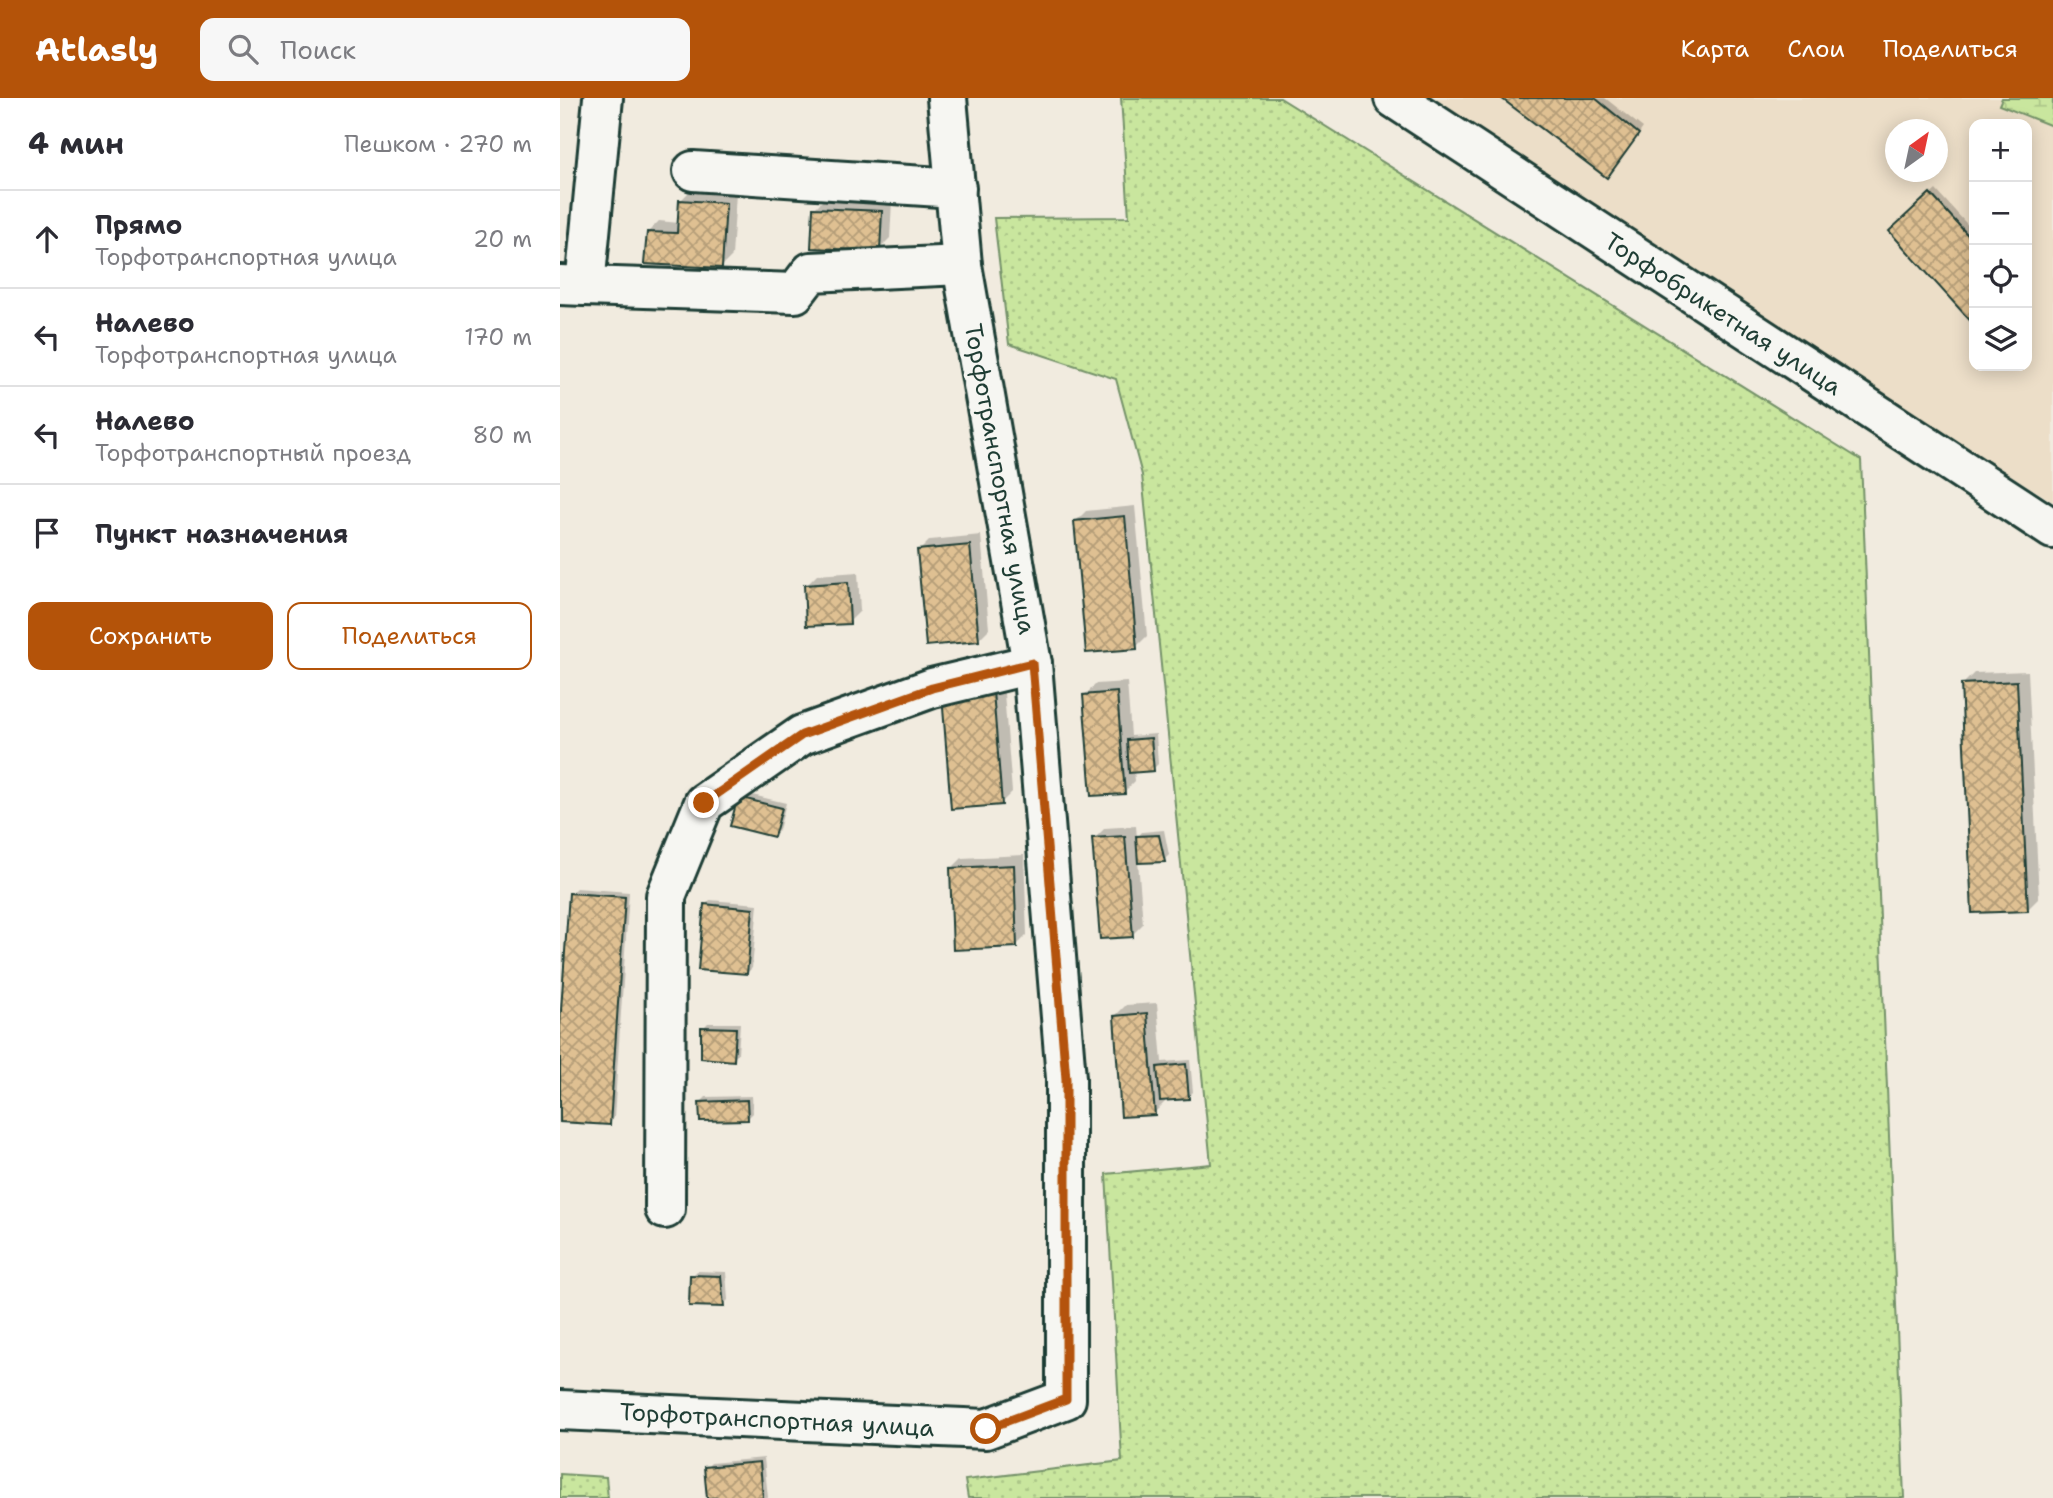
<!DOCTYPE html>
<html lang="ru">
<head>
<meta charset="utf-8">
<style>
	body { margin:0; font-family:"Shantell Sans",sans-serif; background:#f7f7f7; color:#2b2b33 }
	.controls { position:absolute; right:21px; top:21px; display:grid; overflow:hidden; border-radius:14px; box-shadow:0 4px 18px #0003 }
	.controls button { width:63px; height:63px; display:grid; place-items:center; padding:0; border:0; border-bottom:2px solid #e1e1e2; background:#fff; color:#2b2b33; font:35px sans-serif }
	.compass { position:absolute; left:1325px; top:21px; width:63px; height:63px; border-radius:50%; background:#fff; box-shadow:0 4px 18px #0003; rotate:33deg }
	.stop { position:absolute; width:21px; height:21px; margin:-16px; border:5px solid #b45309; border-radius:50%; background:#fff }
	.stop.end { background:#b45309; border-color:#fff; box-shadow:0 2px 7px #0008 }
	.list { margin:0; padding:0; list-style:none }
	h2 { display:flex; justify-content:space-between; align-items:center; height:91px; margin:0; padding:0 28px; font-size:30px }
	h2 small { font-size:23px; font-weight:400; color:#7c7c81 }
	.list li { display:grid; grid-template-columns:46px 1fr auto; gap:21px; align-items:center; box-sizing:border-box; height:98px; padding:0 28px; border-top:2px solid #e1e1e2 }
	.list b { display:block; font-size:26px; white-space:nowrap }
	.list p { margin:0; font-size:23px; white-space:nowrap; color:#7c7c81 }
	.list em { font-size:23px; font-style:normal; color:#7c7c81 }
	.actions { display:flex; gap:14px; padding:21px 28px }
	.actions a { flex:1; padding:16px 0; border:2px solid #b45309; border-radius:14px; text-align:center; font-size:24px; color:#b45309 }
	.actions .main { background:#b45309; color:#fff }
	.icon { flex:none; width:38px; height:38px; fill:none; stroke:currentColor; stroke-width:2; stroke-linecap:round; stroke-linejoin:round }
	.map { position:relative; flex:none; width:1493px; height:1400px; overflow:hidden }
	header { display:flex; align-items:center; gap:42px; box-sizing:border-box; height:98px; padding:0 35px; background:#b45309; color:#fff }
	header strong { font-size:33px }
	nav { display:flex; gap:38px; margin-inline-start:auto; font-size:24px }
	.search { width:490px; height:63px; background:#f7f7f7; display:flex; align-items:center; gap:18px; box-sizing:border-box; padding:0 24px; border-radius:14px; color:#7c7c81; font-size:26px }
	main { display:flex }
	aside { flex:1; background:#fff }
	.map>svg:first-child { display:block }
</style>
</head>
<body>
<header>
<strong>Atlasly</strong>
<div class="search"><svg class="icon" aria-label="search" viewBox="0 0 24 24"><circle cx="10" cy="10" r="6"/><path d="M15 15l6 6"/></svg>Поиск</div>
<nav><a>Карта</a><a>Слои</a><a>Поделиться</a></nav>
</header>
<main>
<aside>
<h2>4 мин<small>Пешком · 270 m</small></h2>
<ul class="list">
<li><svg class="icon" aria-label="ahead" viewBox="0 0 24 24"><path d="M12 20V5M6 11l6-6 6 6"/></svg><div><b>Прямо</b><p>Торфотранспортная улица</p></div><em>20 m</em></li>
<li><svg class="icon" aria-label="left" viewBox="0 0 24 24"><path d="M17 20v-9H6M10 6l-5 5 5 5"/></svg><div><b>Налево</b><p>Торфотранспортная улица</p></div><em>170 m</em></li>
<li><svg class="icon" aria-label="left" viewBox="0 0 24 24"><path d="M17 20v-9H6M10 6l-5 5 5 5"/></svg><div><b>Налево</b><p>Торфотранспортный проезд</p></div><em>80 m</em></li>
<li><svg class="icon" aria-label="arrive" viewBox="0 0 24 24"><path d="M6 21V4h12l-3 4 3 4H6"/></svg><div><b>Пункт назначения</b></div></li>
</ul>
<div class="actions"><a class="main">Сохранить</a><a>Поделиться</a></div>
</aside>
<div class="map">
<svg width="1493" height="1400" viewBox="0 0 1493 1400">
	<defs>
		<pattern id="grass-dots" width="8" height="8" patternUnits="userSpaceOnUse" patternTransform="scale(1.75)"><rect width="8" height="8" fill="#c9e69e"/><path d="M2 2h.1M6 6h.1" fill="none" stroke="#acc689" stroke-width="1.8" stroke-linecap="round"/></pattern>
		<pattern id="wetland-marsh" width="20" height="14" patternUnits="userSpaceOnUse" patternTransform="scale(1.75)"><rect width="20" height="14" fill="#c9e69e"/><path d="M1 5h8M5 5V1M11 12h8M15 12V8" fill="none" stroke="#acc689"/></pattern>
		<pattern id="building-cross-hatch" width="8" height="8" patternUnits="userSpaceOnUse" patternTransform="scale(1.75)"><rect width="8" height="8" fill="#dfc092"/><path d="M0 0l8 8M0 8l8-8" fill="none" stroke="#b49d78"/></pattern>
	</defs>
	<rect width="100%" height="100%" fill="#f1ebdf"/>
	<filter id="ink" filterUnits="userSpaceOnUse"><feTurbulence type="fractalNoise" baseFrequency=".0143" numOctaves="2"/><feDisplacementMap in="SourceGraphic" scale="14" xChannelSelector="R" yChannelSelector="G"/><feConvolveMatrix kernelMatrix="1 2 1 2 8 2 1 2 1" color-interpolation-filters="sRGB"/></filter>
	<g filter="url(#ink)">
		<path fill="#ecdec8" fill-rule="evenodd" d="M864,0H1493V404ZM1414,26H1467V268H1414ZM1336,32H1378V74H1336Z"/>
		<g fill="url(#grass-dots)" stroke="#749269" stroke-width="2">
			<polygon points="561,0 720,0 1301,362 1344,1400 408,1400 405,1382 562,1363 546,1076 651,1066 582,377 556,281 449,246 434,120 569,119"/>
			<polygon points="0,1376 46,1379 48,1400 0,1400"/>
		</g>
		<polygon fill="url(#wetland-marsh)" stroke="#749269" stroke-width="2" points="1442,0 1493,0 1492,28 1439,7"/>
		<g fill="#0003">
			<polygon points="944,0 1045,0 1083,30 1052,73"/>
			<polygon points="131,92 176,95 172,158 161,169 88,134 99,123 119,125 120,103"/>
			<polygon points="1376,92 1414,134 1414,225 1331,133"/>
			<polygon points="265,100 332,103 330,140 319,151 254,111"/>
			<polygon points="575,408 587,538 576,549 515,424 526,413"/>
			<polygon points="421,437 429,531 418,542 359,453 370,442"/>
			<polygon points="298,474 300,513 289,524 246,488 257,477"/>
			<polygon points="1468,573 1479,800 1468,811 1403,586 1414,575"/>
			<polygon points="443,583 452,694 441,705 395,587"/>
			<polygon points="567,584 571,638 596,636 598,666 593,671 574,673 575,683 564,694 525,597 536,586"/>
			<polygon points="184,695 226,705 219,732 214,737 172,727"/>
			<polygon points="576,728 577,740 582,734 604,732 609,757 604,762 578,763 583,826 572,837 534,741 545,730"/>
			<polygon points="464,757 467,837 456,848 391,771 402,760"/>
			<polygon points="16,790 69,794 54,1020 49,1025 0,1022 0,953 11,795"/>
			<polygon points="150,802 198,806 192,870 187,875 145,807"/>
			<polygon points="597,905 602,964 630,962 633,994 628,999 605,1001 605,1004 594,1015 555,918 566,907"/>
			<polygon points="148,925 180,925 178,956 173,961 143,930"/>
			<polygon points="192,998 193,1015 188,1020 141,1004 146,999"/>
			<polygon points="137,1173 166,1174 168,1202 163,1207 132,1178"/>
			<polygon points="204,1360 208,1400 149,1400 146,1370 151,1365"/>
		</g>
		<g fill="url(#building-cross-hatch)" stroke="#1f3d34" stroke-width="2">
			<polygon points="941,0 1035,0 1079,36 1047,80"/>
			<polygon points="1370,95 1414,144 1414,227 1329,133"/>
			<polygon points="119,102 166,105 162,170 84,166 87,134 117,135"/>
			<polygon points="253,110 322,113 320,153 251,150"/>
			<polygon points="565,418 577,551 526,555 514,423"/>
			<polygon points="410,447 419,543 366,548 357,452"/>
			<polygon points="288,484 290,526 246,528 244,487"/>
			<polygon points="1457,583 1468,813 1412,815 1401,586"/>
			<polygon points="433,593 442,707 391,711 382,597"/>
			<polygon points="557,594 565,696 531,698 523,597"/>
			<polygon points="591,640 594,673 569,675 567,642"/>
			<polygon points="178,699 222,710 214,739 170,728"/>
			<polygon points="599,737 605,764 578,765 576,738"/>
			<polygon points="565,738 573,839 540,841 532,740"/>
			<polygon points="454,767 457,849 393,852 390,770"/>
			<polygon points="9,795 65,799 50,1027 0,1024 0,927"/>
			<polygon points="144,806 193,811 187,876 138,872"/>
			<polygon points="587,915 595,1017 561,1019 554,918"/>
			<polygon points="141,929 176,930 174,963 141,960"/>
			<polygon points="626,966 629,1001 600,1003 597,969"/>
			<polygon points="187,1002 188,1022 140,1023 139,1004"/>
			<polygon points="130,1177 161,1178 164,1209 129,1208"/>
			<polygon points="200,1364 203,1400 147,1400 144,1369"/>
		</g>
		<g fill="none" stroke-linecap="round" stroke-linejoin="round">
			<g stroke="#1f3d34" stroke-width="44">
				<g id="minor">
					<polyline points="834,0 1493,431"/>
					<polyline points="133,73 396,90"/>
					<polyline points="0,187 25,188 43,0"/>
					<polyline points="25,188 235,195 251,174 402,167"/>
					<polyline points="105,1111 106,798 144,705 242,637 372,590 472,566"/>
					<polyline points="0,1312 426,1331 506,1301 506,980 472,566 402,167 387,0"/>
				</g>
			</g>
			<use href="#minor" stroke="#f6f6f2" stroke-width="38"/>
		</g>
	</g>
	<g fill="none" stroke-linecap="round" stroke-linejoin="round" filter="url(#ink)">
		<polyline stroke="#b45309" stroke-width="9" points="144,705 242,637 372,590 472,565 506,981 506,1301 426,1331"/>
	</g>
	<g text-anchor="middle" stroke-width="7" stroke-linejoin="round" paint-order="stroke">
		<g font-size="24" fill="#1f3d34" stroke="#f6f6f2">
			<text transform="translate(1163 216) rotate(33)" y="8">Торфобрикетная улица</text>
			<text transform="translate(440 381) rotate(80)" y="8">Торфотранспортная улица</text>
			<text transform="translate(217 1322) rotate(3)" y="8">Торфотранспортная улица</text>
		</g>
	</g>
</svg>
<div class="controls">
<button>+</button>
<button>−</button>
<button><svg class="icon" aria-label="locate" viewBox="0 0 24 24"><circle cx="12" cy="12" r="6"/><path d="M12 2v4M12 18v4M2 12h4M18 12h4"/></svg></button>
<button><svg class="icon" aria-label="layers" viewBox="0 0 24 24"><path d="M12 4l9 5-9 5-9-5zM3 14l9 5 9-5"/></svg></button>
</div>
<svg class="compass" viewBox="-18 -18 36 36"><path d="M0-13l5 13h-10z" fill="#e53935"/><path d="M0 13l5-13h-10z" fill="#7c7c81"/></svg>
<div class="stop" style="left:426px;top:1331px"></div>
<div class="stop end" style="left:144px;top:705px"></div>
</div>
</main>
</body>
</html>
